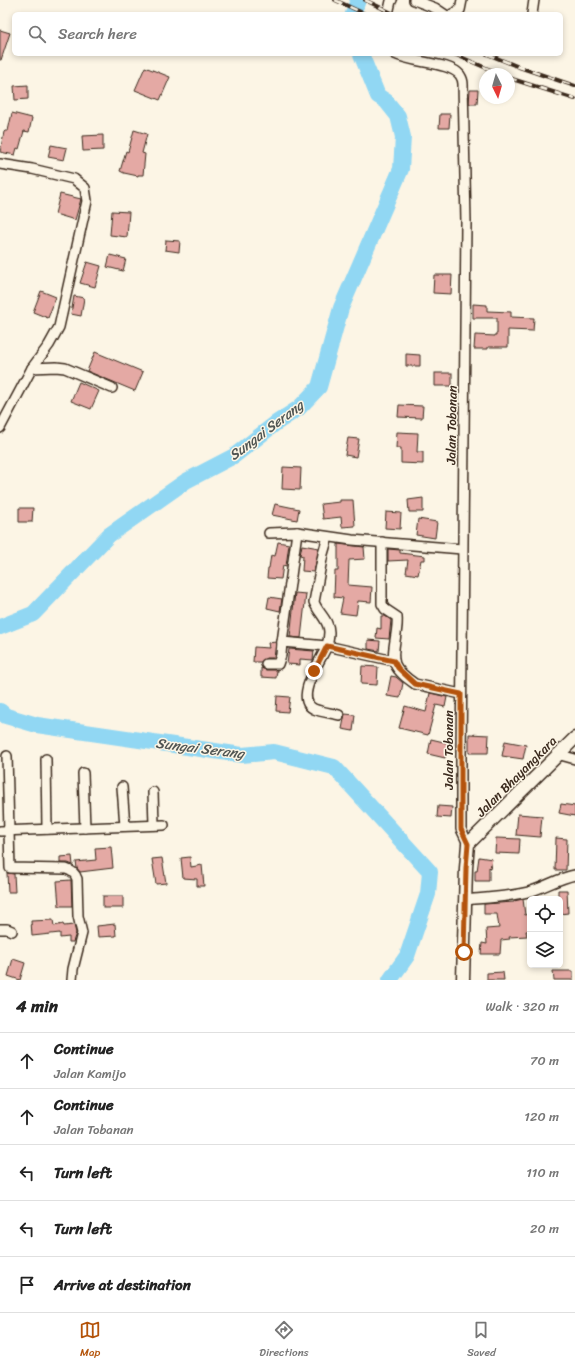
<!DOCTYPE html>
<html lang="en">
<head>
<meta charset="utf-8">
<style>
	body { margin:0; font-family:Sriracha,sans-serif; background:#f2f2f2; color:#222 }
	.controls { position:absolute; right:12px; bottom:12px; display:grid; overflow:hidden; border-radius:6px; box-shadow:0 2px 6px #0003 }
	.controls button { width:36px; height:36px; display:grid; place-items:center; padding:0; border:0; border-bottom:1px solid #e0e0e0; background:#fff; color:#222; font:20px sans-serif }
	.compass { position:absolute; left:479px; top:68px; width:36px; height:36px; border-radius:50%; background:#fff; box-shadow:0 2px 6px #0003; rotate:175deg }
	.stop { position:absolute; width:12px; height:12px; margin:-9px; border:3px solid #b45309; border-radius:50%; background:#fff }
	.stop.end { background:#b45309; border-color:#fff; box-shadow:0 1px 4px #0008 }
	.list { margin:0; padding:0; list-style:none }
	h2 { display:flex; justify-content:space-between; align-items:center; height:52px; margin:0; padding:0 16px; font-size:17px }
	h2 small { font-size:13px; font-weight:400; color:#767676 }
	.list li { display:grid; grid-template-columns:26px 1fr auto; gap:12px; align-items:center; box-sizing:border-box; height:56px; padding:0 16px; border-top:1px solid #e0e0e0 }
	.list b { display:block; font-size:15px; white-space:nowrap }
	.list p { margin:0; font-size:13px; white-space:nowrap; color:#767676 }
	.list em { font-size:13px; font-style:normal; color:#767676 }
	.icon { flex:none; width:22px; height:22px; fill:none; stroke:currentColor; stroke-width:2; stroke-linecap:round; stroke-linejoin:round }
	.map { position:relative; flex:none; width:575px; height:980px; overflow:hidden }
	.search { position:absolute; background:#fff; box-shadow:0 2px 6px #0003; left:12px; right:12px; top:12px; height:44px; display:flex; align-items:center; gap:10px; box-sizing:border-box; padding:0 14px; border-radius:6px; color:#767676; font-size:15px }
	.sheet { height:332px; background:#fff }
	nav { display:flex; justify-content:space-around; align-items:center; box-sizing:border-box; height:56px; border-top:1px solid #e0e0e0; background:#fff; font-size:11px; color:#767676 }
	nav a { display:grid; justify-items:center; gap:2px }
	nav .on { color:#b45309 }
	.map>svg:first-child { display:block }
</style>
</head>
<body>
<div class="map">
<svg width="575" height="980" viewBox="0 0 575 980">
	<rect width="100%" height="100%" fill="#fcf5e5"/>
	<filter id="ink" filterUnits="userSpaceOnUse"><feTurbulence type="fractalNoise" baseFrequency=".025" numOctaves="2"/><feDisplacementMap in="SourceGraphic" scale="8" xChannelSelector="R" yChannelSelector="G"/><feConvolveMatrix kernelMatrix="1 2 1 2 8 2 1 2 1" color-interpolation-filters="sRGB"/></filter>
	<g filter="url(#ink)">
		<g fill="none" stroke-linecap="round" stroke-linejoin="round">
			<g stroke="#91d7f3" stroke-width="16">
				<polyline points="353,14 358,0"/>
				<polyline points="0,627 33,614 109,535 186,481 234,456 276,423 299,408 319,387 341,308 401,169 403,137 398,116 386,101 378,96 361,54"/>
				<polyline points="0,711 6,716 37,725 242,755 274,752 334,767 430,872 428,894 407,956 390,980"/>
			</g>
		</g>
		<g fill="#e4a9a4" stroke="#3b2a1e">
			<polygon points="0,30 10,33 1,60 0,60"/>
			<polygon points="145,67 170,77 160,100 135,90"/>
			<polygon points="28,85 28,99 15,100 14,86"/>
			<polygon points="470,90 478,90 477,104 469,104"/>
			<polygon points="12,113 32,118 29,132 24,131 19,149 17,148 15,155 0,152 4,132 5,131 8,131"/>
			<polygon points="440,114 450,114 449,128 439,128"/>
			<polygon points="134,130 147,134 142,153 145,154 143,175 138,175 138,176 124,173 120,171 126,151 128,152"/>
			<polygon points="103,135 103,150 83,151 82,136"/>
			<polygon points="51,145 67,148 64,160 48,157"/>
			<polygon points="60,194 81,199 75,220 55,214"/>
			<polygon points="112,211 129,212 127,237 110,235"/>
			<polygon points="166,240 180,241 179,252 165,250"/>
			<polygon points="110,255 126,259 123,271 107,267"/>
			<polygon points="87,262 101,266 95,287 80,283"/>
			<polygon points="434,275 452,275 451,294 433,293"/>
			<polygon points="41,291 56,297 48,318 33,312"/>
			<polygon points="74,296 84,298 81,316 71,314"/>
			<polygon points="473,304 487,305 487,311 511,312 511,317 534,318 533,331 508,330 508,347 488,347 488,349 474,349 475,335 495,336 495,334 497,334 497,318 473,318"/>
			<polygon points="95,352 143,372 135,391 87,371"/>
			<polygon points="406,354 420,355 420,366 406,366"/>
			<rect x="435" y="373" width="17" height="13"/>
			<polygon points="79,382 99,391 91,409 71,401"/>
			<polygon points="399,405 423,406 422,418 398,417"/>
			<polygon points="397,432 418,433 417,452 423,452 423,464 401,463 401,448 396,448"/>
			<polygon points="348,438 359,439 356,457 345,455"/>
			<polygon points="283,467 301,468 300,490 282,489"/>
			<polygon points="423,498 423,512 409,512 408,500"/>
			<polygon points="340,500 353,500 355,526 342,527 341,517 323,519 321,504 340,502"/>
			<polygon points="275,504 299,509 297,520 272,515"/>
			<polygon points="19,508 33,508 32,522 19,522"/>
			<polygon points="386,512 401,513 400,529 385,528"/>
			<polygon points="418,519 437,522 435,538 416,535"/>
			<polygon points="278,542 289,544 286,566 283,565 281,579 267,578 268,568 269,568 271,555 275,556"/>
			<polygon points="338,544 364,547 365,559 349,560 348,585 372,587 371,602 358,601 356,615 340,613 343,598 334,597 335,571 338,571"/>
			<polygon points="302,545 319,548 314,572 302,571 303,556 300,555"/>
			<polygon points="388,549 400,550 400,553 425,556 425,560 421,560 418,575 406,573 408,560 388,561"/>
			<polygon points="295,593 306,594 301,638 290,637"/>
			<polygon points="269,597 282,599 280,611 267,608"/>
			<polygon points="381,616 385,616 391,620 389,639 376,638 377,628 381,629"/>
			<polygon points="368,640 380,641 379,651 368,649"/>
			<polygon points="276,642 274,658 266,658 261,662 253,662 254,647 269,648 268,643"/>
			<polygon points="289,649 314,651 313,660 300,659 300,665 287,664"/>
			<polygon points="362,666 378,667 377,685 361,684"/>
			<polygon points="261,668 266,670 277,670 276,678 261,677"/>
			<polygon points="391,676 396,677 403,683 400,698 387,696"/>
			<polygon points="430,693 447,697 445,707 436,705 428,735 399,728 405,706 426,712"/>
			<polygon points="277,696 290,697 288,712 276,711"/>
			<polygon points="345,714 355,715 353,731 342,729"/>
			<polygon points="469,734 489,735 488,753 469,753"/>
			<polygon points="431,739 448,743 445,758 428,754"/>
			<polygon points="505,741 526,745 523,759 502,756"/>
			<polygon points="561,804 575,806 575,816 559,813"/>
			<polygon points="438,806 452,807 451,818 437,817"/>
			<polygon points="518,814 542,816 540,837 516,835"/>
			<polygon points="496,838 520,839 519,854 495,853"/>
			<polygon points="556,838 567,839 566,870 555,870"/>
			<polygon points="111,847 113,868 80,872 77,868 76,862 96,860 95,848"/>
			<polygon points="72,856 73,865 68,863 60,863 60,857"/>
			<polygon points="190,857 191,867 202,865 204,886 197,886 197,879 183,878 181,858"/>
			<polygon points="479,857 492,859 490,868 489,867 489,881 475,881 475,871 477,871"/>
			<polygon points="162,858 166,883 156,884 152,859"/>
			<polygon points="7,873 14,874 15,892 8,892"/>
			<polygon points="71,880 72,906 59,906 57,881"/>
			<polygon points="558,890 567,890 568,913 560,914 560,899 558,899"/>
			<rect x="103" y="896" width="20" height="12"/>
			<polygon points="523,899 525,915 530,914 530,931 526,931 527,936 509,937 510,939 501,940 500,954 481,954 482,943 487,944 486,929 499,928 497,914 484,914 484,904 514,902 514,901"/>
			<polygon points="53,920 54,926 63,924 64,926 74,925 76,933 73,942 69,942 69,937 60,938 60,933 32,936 31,921"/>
			<polygon points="115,924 116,936 98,937 97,926"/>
			<polygon points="13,959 25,963 20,980 8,976"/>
			<polygon points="553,971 573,971 573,980 554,980"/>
			<polygon points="503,972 504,980 487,980 487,973"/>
		</g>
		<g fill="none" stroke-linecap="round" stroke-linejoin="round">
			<g stroke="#3b2a1e" stroke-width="12">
				<g id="minor">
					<polyline points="414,0 435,8 444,14"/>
					<polyline points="388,14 391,1 392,0"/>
					<polyline points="452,14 460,10 462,0"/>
					<polyline points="532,14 534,0"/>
					<path d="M395,54C412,63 450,62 460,75C462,78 463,82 463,84L466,222L461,757V829L468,844"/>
					<polyline points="0,164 32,169 74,179 85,188 87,201 59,327 49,345 32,368 0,428"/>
					<polyline points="32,368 56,367 65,368 112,388"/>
					<polyline points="269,533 297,532 352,540 462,549"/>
					<path d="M328,537L323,554L314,602C318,613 329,620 329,632C329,638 328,643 326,648C321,660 293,699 314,709C321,712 331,713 339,715"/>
					<path d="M382,542V604L385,609L397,617C399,631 390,652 395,664C398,672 408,679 415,684L461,694"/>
					<polyline points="282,642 297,532"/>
					<polyline points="266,664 278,664 281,655 282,642 327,646 394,661"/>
					<polyline points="557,754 575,759"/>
					<path d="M7,756L10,868L66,869C72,871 75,873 77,879L78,916L82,933L73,969L72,980"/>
					<polyline points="46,759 47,829"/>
					<polyline points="83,773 85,828"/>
					<polyline points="122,787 125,826"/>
					<polyline points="153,792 154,825"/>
					<polyline points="0,831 164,825"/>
					<path d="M465,900C486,898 508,897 528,892C544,888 558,878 575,875"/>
					<polyline points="0,929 7,929 12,931"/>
				</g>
			</g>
			<g stroke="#3b2a1e" stroke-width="15">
				<polyline id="secondary" points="463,980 466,868 468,844 575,738"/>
			</g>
			<use href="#minor" stroke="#fcf5e5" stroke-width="9"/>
			<use href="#secondary" stroke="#fcf5e5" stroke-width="12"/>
			<g stroke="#3b2a1e" stroke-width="4">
				<g id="rail">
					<polyline points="335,0 365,14"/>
					<polyline points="365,0 394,14"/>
					<polyline points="454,54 500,74"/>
					<polyline points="487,54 519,67 575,86"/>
					<polyline points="509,78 575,99"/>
				</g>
			</g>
			<use href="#rail" stroke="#fcf5e5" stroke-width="2.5" stroke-dasharray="8" stroke-linecap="butt"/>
		</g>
	</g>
	<g fill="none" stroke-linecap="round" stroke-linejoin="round" filter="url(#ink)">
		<polyline stroke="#b45309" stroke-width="5" points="314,671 327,646 394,661 398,668 415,684 461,694 461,829 468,844 466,868 464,952"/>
	</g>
	<g text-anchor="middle" stroke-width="3" stroke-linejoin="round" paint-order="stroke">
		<g font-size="13" fill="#3b2a1e" stroke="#fcf5e5">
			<text transform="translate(451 425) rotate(-89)" y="5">Jalan Tobanan</text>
			<text transform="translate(448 750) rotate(-90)" y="5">Jalan Tobanan</text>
			<text transform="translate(516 776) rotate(-45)" y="5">Jalan Bhayangkara</text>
		</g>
		<g font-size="14" font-style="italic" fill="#505553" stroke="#fcf5e5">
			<text transform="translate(266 430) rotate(-37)" y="5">Sungai Serang</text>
			<text transform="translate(200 748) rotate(7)" y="5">Sungai Serang</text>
		</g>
	</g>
</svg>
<div class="controls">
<button><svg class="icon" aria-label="locate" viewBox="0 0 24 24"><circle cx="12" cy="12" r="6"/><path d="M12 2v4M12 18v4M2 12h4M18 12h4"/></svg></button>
<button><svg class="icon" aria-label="layers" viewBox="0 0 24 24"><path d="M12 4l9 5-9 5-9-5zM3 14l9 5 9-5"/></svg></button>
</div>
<svg class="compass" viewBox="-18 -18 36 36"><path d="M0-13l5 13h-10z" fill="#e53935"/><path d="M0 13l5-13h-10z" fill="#767676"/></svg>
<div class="stop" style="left:464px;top:952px"></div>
<div class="stop end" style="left:314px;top:671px"></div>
<div class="search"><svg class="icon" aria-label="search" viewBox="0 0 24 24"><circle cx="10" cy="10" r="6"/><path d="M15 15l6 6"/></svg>Search here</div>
</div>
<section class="sheet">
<h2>4 min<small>Walk · 320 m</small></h2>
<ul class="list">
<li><svg class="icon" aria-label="ahead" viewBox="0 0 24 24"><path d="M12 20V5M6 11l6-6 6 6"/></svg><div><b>Continue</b><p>Jalan Kamijo</p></div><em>70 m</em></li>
<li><svg class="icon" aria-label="ahead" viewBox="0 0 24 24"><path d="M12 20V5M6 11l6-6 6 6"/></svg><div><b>Continue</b><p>Jalan Tobanan</p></div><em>120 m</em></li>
<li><svg class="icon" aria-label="left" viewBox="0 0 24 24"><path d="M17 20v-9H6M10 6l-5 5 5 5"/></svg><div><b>Turn left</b></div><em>110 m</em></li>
<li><svg class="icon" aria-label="left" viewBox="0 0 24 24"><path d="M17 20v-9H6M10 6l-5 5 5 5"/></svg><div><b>Turn left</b></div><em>20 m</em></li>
<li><svg class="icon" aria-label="arrive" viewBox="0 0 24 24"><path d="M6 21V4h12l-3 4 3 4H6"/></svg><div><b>Arrive at destination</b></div></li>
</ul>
</section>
<nav>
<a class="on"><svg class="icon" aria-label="map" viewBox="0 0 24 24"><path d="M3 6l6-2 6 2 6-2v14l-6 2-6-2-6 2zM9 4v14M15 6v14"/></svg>Map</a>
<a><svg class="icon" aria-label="directions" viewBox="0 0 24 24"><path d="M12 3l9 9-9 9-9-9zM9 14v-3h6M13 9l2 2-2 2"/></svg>Directions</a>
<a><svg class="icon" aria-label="saved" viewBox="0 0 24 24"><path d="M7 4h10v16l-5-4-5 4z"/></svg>Saved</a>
</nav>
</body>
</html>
